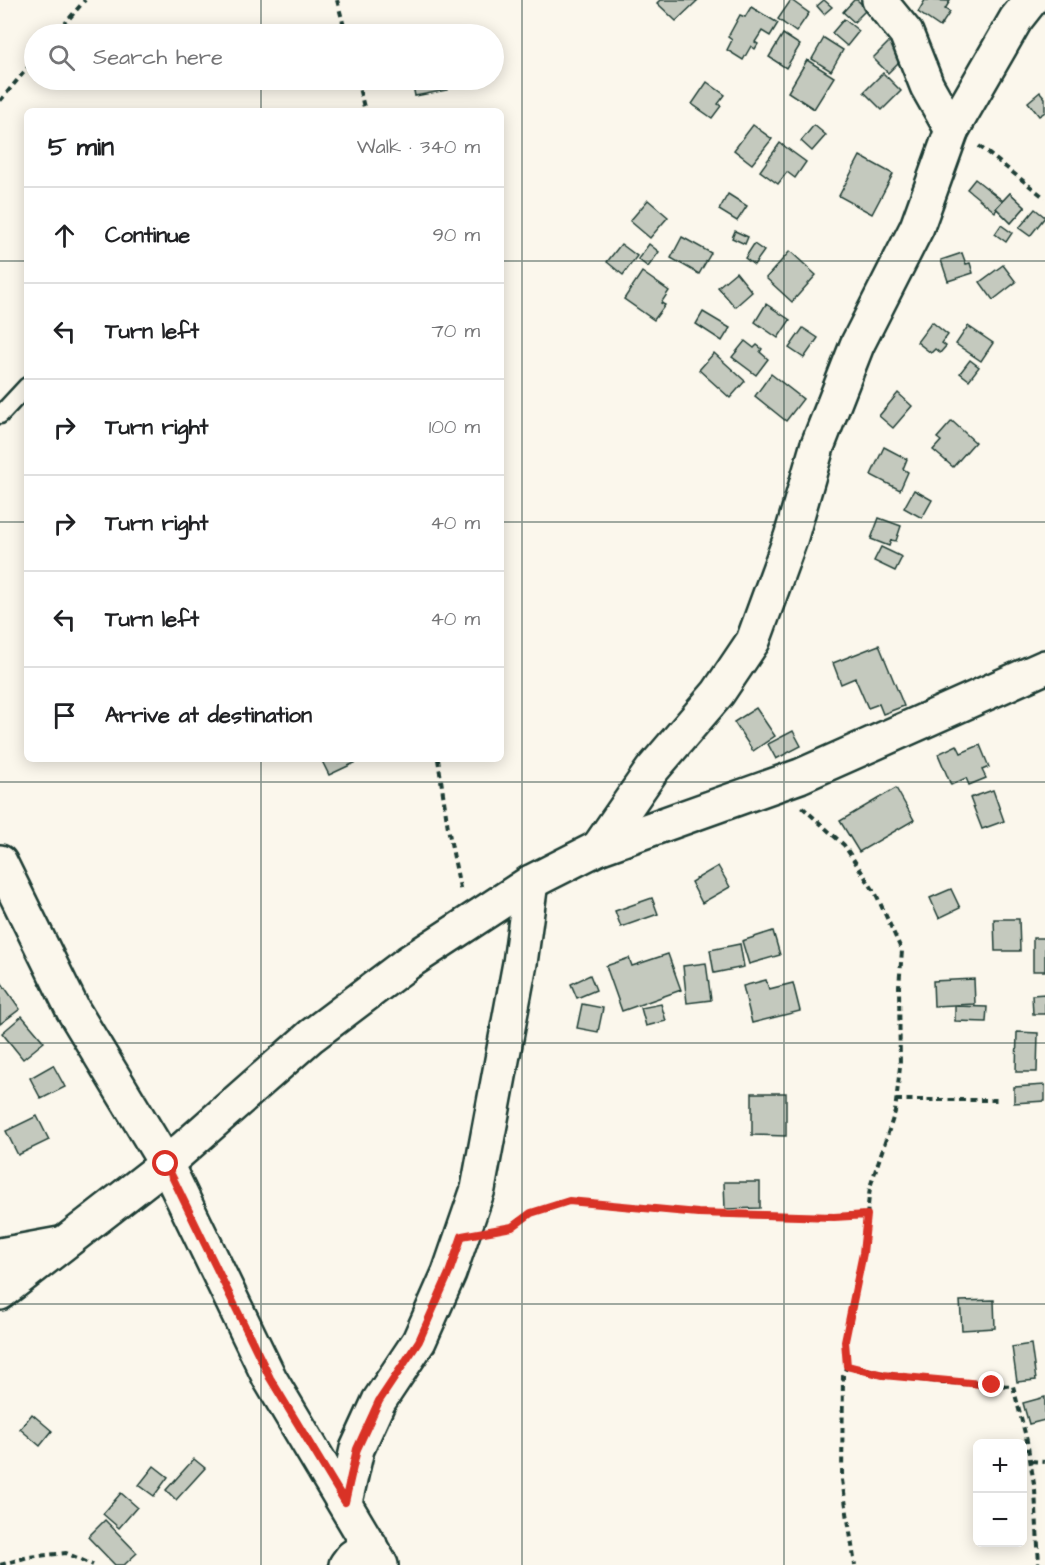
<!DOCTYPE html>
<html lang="en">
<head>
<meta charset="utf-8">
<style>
	body { margin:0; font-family:"Architects Daughter",sans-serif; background:#f6f6f6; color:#202124 }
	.controls { position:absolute; right:18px; bottom:18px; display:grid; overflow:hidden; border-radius:9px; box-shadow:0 3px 15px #0003 }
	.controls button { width:54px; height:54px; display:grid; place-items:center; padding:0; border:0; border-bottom:2px solid #e0e0e0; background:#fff; color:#202124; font:30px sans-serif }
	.stop { position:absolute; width:18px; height:18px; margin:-14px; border:4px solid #d93025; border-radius:50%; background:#fff }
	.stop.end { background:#d93025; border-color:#fff; box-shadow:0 2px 6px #0008 }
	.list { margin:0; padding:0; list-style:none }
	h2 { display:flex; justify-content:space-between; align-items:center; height:78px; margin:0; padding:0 24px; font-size:26px }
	h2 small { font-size:20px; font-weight:400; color:#757577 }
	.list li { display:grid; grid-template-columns:39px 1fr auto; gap:18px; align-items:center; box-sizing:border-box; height:96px; padding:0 24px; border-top:2px solid #e0e0e0 }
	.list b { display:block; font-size:22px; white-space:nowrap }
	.list em { font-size:20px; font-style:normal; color:#757577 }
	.icon { flex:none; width:33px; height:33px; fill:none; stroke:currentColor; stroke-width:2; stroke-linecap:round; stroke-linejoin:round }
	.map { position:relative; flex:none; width:1045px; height:1565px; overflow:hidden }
	.search { position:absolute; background:#fff; box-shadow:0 3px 15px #0003; left:24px; top:24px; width:480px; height:66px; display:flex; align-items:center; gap:15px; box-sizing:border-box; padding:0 21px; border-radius:33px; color:#757577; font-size:22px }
	.panel { position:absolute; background:#fff; box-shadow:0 3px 15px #0003; left:24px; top:108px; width:480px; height:654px; border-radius:9px }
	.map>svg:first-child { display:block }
</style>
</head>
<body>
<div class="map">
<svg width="1045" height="1565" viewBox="0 0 1045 1565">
	<rect width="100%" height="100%" fill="#fbf7ec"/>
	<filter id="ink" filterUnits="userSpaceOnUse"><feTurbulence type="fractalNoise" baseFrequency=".0167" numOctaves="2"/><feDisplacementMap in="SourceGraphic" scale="12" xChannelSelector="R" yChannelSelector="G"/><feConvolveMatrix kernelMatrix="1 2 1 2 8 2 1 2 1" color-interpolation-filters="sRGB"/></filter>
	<g filter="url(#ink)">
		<g fill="#c4c9be" stroke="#1f3d34" stroke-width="1.5">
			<polygon points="660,0 698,0 676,21 657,3"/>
			<polygon points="791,0 809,13 796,32 778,19"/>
			<polygon points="824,0 832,7 824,14 817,6"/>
			<polygon points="854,0 857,0 867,9 854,22 843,12"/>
			<polygon points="925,0 950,1 945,9 950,12 940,27 918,12"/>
			<polygon points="751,7 778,23 770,36 762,31 755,42 758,44 755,49 751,46 743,60 727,50 732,40 728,37 740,15 745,17"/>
			<polygon points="844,19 859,31 847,46 832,33"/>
			<polygon points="783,34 800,45 786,68 769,57"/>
			<polygon points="824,38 843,50 831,71 812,59"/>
			<polygon points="893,38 908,53 888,73 873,58"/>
			<polygon points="807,60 834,77 814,109 788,92"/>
			<polygon points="883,73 901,91 882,110 864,92"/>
			<polygon points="412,80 445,80 447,90 415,96"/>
			<polygon points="707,82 725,95 718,104 721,106 712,118 692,104"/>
			<polygon points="1040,92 1045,98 1045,112 1039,116 1028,102"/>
			<polygon points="753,125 772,139 752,164 734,150"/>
			<polygon points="814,125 826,135 812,151 801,141"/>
			<polygon points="780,143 806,162 795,178 787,172 778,184 760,171"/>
			<polygon points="860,156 893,174 872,214 839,196"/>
			<polygon points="975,179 1003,201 995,212 967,189"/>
			<polygon points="1010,193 1025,207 1011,223 996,208"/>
			<polygon points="1010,193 1025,207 1011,223 996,208"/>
			<polygon points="728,194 747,206 737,221 719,210"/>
			<polygon points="648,200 668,217 650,238 630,221"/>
			<polygon points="1035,209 1045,217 1030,236 1019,228"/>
			<polygon points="1001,225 1012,233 1006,242 995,234"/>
			<polygon points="735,231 748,237 745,244 732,238"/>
			<polygon points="682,237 711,253 699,274 671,258"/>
			<polygon points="621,244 637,256 623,275 607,262"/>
			<polygon points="649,244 659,252 648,267 638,259"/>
			<polygon points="754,244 764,251 754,265 745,258"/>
			<polygon points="790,251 816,275 792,302 766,278"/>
			<polygon points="962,253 966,264 970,263 973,273 948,281 941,260"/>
			<polygon points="1003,265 1016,282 993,300 980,282"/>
			<polygon points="642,272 669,291 661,303 665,305 654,320 624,299"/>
			<polygon points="736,272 752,292 735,307 718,287"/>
			<polygon points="766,304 790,320 778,338 755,322"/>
			<polygon points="703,312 730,328 722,341 696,324"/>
			<polygon points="932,322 948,335 942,343 946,346 940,353 935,349 931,353 917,342"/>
			<polygon points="968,326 993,343 981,361 956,344"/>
			<polygon points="803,328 818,338 804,358 789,348"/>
			<polygon points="745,341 754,348 757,345 762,349 760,352 768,359 756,375 732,357"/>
			<polygon points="714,353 745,381 730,398 699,370"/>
			<polygon points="970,360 979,367 969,380 960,373"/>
			<polygon points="771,374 803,399 786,421 755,396"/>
			<polygon points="898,393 912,406 893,428 879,416"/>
			<polygon points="952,421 975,442 953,467 933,450 941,441 937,438"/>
			<polygon points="884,447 907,459 903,469 908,472 900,490 871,475"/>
			<polygon points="914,490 932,500 922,518 904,508"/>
			<polygon points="879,518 901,526 896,541 891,540 889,546 871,539"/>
			<polygon points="881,547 902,557 895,571 874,561"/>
			<polygon points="879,645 904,706 883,714 879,704 868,708 855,678 841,684 833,663"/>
			<polygon points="756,708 775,736 753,751 734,722"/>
			<polygon points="793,731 801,746 776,759 768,744"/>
			<polygon points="957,745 961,753 980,745 989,767 982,770 986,778 969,785 966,778 951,785 938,754"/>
			<polygon points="321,759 363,759 329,775"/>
			<polygon points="896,788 914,820 859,852 840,821"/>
			<polygon points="993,790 1004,821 982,829 970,798"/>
			<polygon points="718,866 730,887 702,903 691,882"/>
			<polygon points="951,889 960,908 939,918 930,898"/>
			<polygon points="652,898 658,914 621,927 615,911"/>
			<polygon points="994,919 1019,919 1020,951 995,951"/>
			<polygon points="773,931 780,955 749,964 742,941"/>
			<rect x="1033" y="938" width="12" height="33"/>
			<polygon points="740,944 744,967 714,973 710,950"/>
			<polygon points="668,954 681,990 622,1011 606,966 629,958 632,966"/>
			<polygon points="706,963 711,1000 687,1003 683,966"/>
			<polygon points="590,975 596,990 577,998 571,984"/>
			<polygon points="974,979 975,1004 934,1006 933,981"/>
			<polygon points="766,980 769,989 793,983 800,1011 752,1023 743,986"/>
			<polygon points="1,982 20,1009 0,1024 0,983"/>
			<polygon points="1045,994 1045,1014 1033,1014 1032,995"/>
			<polygon points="582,1004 603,1008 598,1032 577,1028"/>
			<polygon points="661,1004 666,1021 646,1026 641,1008"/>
			<polygon points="955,1006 987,1007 986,1022 955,1021"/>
			<polygon points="22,1016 44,1042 23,1059 2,1033"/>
			<polygon points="1017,1032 1038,1033 1037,1072 1016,1072"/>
			<polygon points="53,1065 65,1087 41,1099 30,1078"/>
			<polygon points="1045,1085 1045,1101 1014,1103 1014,1087"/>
			<polygon points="752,1093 786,1093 786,1136 752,1135"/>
			<polygon points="37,1116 49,1140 18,1155 6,1131"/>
			<polygon points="724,1182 760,1182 760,1208 725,1209"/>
			<polygon points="994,1300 995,1328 962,1330 960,1301"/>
			<polygon points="1031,1344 1036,1380 1017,1382 1012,1347"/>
			<polygon points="1045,1397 1045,1420 1029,1424 1023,1403"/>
			<polygon points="32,1414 52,1431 40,1446 20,1429"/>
			<polygon points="194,1459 205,1468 176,1500 166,1490"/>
			<polygon points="154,1466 168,1477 154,1496 139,1485"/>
			<polygon points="121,1493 137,1507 119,1528 103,1514"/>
			<polygon points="105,1520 137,1553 124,1565 115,1565 88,1537"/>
		</g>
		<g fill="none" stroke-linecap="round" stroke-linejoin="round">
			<g stroke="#1f3d34" stroke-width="21">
				<polyline id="lane" points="0,415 27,386"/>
			</g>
			<g stroke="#1f3d34" stroke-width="38">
				<g id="street">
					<polyline points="879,0 906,33 927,86 952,130"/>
					<polyline points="598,848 652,770 718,693 753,641 791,537 817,447 857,345 917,227 952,130 1016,19 1031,0"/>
					<polyline points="0,862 73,1010 166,1164 270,1379 381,1565"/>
					<polyline points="0,1255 60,1244"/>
					<polyline points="0,1293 166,1164 311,1036 409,962 531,882 598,848 800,776 1045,667"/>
					<polyline points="345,1502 357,1449 379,1401 419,1341 449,1273 478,1189 520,963 531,882"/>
					<polyline points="346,1565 352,1557 370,1545"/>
				</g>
			</g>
			<g stroke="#1f3d34" stroke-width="4" stroke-dasharray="6 4.5" stroke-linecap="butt">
				<polyline points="337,0 346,34"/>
				<polyline points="56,34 85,0"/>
				<polyline points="357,80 365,111"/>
				<polyline points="0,101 34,60"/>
				<polyline points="979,146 1045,198"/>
				<polyline points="438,759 448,828 461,893"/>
				<polyline points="802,807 844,845 876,894 902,951 899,986 900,1067 895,1112 870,1187 863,1253 845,1340 847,1366 843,1375 842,1480 855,1565"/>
				<polyline points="896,1100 997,1100"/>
				<polyline points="497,1229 512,1227 531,1213 569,1201 698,1213 834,1217 867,1214"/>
				<path d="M847,1366C901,1380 957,1384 1013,1386L1027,1441L1035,1490L1039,1565"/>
				<polyline points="1031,1461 1045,1462"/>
				<polyline points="0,1565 28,1557 66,1553 93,1565"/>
			</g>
			<use href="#lane" stroke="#fbf7ec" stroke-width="16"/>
			<use href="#street" stroke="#fbf7ec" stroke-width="33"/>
		</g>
	</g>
	<g fill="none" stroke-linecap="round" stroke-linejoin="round" filter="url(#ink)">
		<polyline stroke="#d93025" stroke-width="8" points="166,1164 270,1378 345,1502 357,1449 379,1401 419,1341 449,1273 462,1236 512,1227 531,1213 569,1201 698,1213 834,1217 867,1215 863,1253 845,1341 847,1366 883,1375 992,1385"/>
	</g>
	<path fill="none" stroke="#1f3d34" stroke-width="1.5" stroke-opacity="0.55" d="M261,0V34M522,0V1565M784,0V1565M261,80V111M0,261H27M501,261H1045M0,522H27M501,522H1045M261,759V1565M0,782H1045M0,1043H1045M0,1304H1045"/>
</svg>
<div class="controls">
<button>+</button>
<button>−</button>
</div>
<div class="stop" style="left:166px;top:1164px"></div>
<div class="stop end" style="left:992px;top:1385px"></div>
<div class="search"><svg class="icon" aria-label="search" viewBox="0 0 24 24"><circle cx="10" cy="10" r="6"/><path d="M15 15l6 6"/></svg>Search here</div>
<section class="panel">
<h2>5 min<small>Walk · 340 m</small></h2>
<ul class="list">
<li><svg class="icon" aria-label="ahead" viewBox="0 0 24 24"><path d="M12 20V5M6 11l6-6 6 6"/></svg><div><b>Continue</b></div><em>90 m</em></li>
<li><svg class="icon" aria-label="left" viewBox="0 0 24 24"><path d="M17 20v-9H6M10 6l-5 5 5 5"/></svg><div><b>Turn left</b></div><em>70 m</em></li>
<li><svg class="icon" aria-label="right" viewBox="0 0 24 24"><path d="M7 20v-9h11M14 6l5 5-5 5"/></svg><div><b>Turn right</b></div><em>100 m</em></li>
<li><svg class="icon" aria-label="right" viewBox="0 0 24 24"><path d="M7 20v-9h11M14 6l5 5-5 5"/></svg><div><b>Turn right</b></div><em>40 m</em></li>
<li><svg class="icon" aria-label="left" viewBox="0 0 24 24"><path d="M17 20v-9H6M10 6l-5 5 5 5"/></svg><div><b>Turn left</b></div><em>40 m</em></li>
<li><svg class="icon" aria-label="arrive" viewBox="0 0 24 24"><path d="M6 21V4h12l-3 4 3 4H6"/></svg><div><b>Arrive at destination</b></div></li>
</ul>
</section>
</div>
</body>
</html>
